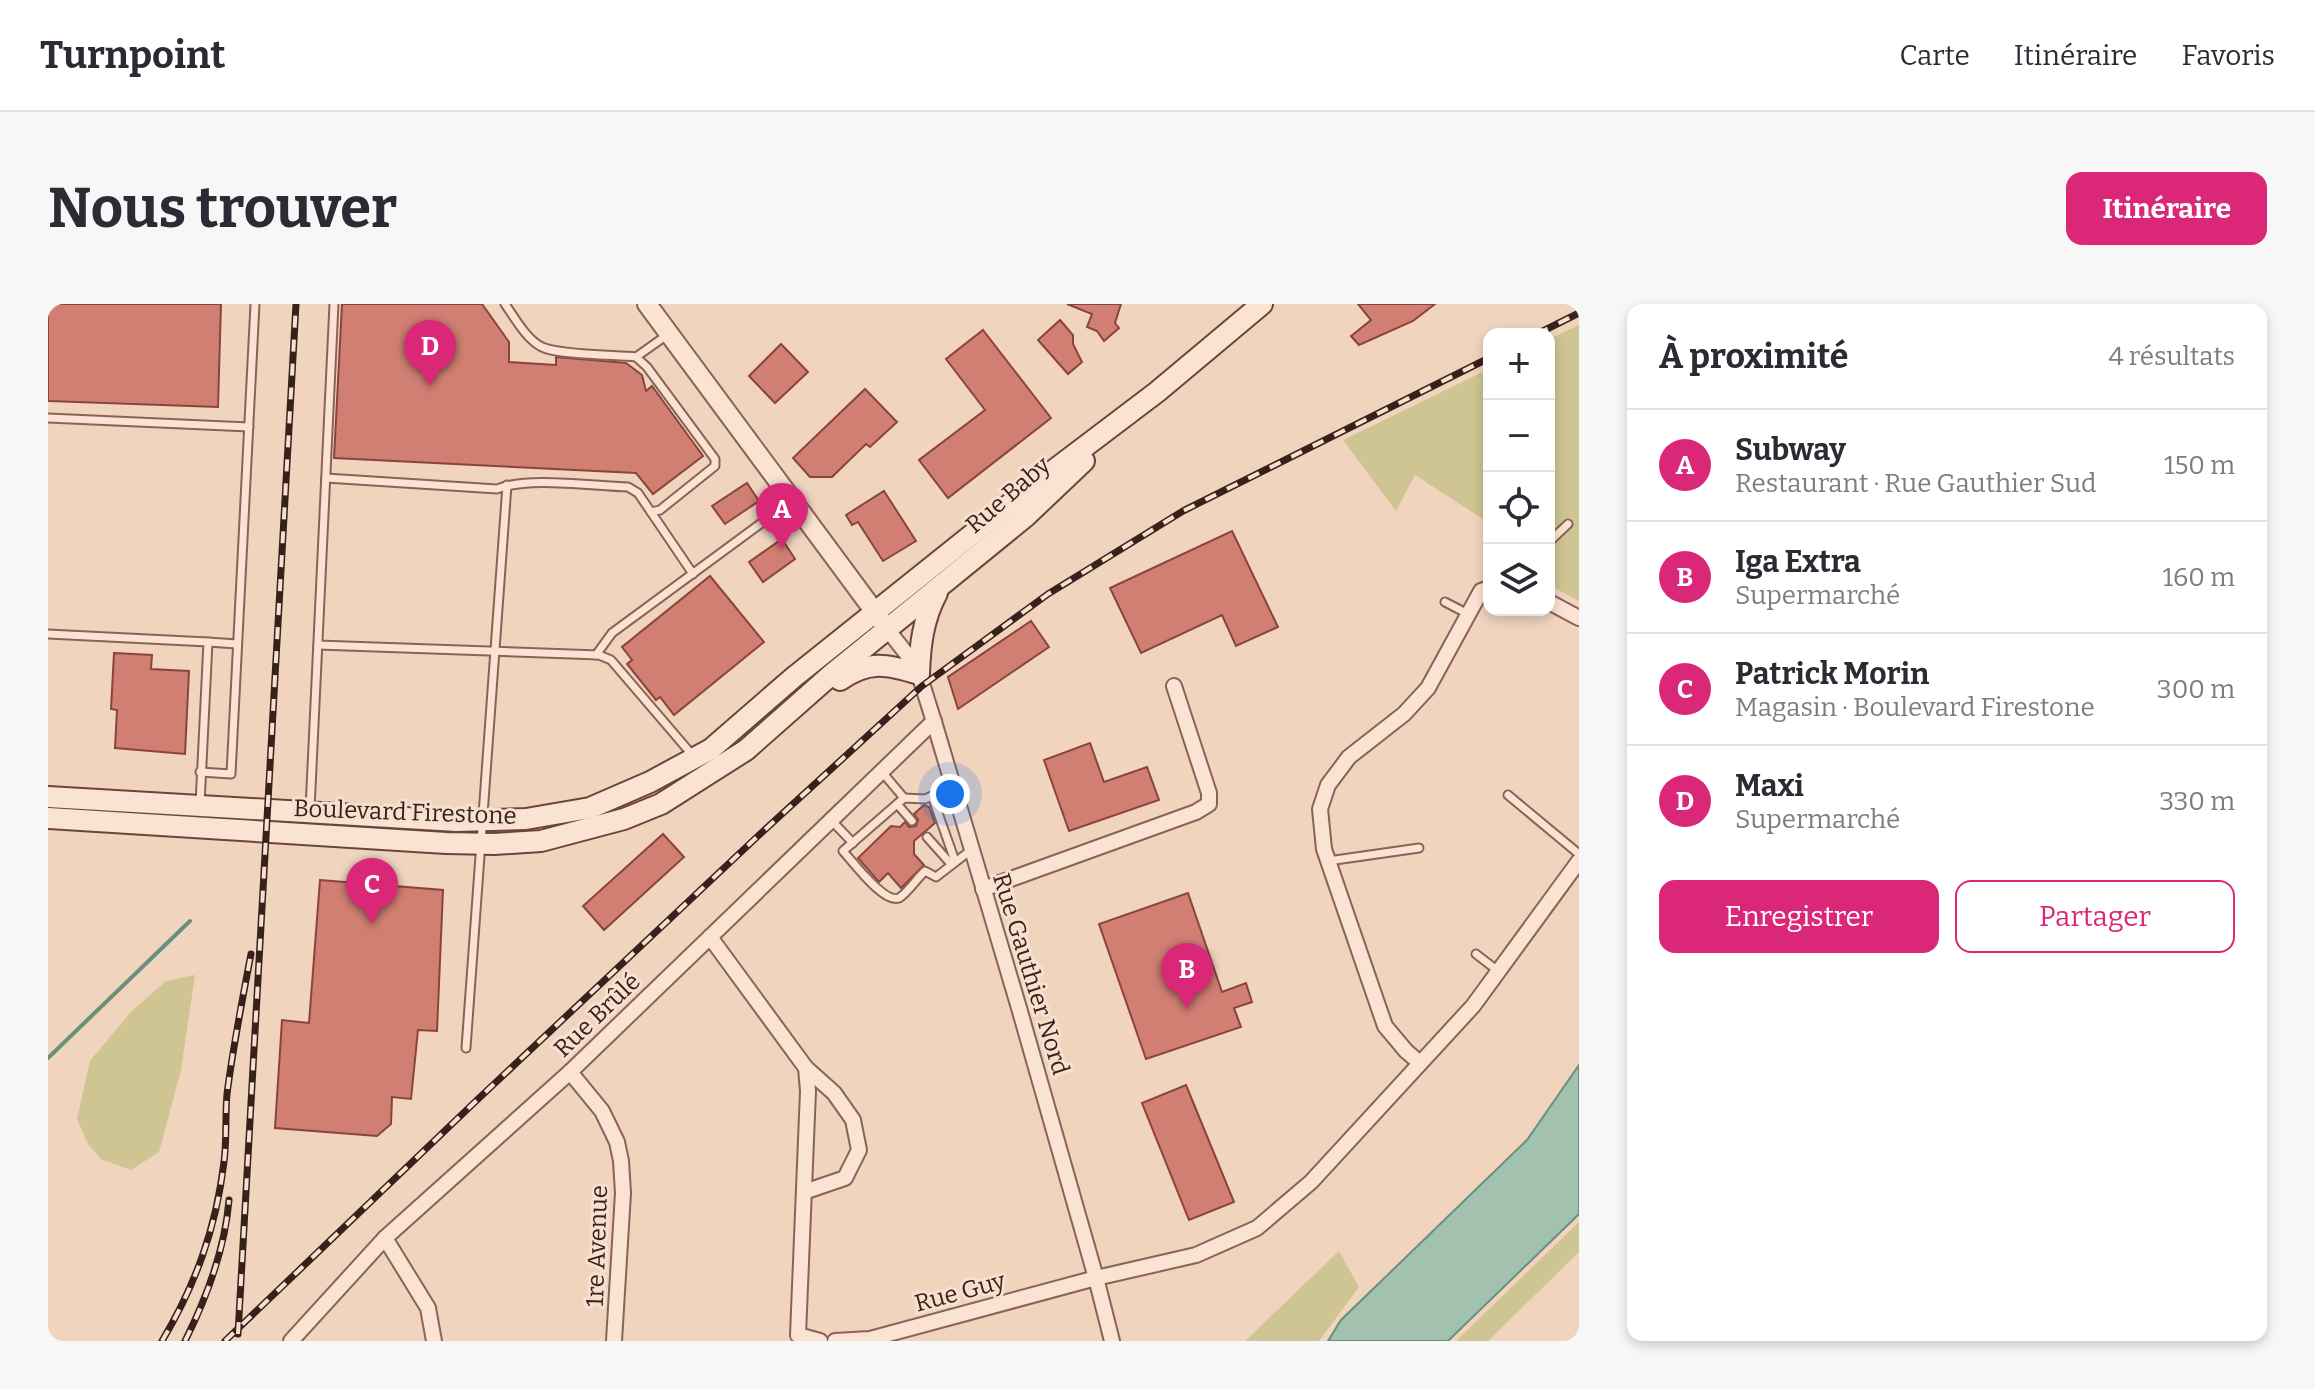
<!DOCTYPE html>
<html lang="fr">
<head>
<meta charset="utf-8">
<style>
	body { margin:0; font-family:Bitter,serif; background:#f7f7f7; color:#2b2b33 }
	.controls { position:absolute; right:24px; top:24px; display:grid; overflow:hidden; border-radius:16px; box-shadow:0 4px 12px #0003 }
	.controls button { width:72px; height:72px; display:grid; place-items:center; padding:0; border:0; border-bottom:2px solid #e1e1e2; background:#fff; color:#2b2b33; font:40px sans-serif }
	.you { position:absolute; left:902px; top:490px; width:28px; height:28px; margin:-20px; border:6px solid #fff; border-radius:50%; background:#1a73e8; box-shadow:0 0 0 12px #1a73e833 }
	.badge { display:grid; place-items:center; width:52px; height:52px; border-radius:50%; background:#db2777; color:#fff; font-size:26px; font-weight:700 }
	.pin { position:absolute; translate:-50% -66px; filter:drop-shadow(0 2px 4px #0008) }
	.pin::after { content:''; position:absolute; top:42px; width:28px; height:24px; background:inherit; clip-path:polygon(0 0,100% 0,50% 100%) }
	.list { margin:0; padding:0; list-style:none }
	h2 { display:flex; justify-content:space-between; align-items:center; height:104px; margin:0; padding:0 32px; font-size:34px }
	h2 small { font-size:26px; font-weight:400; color:#7c7c81 }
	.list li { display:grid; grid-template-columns:52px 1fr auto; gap:24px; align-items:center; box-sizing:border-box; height:112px; padding:0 32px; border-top:2px solid #e1e1e2 }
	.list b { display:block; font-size:30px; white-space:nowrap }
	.list p { margin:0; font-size:26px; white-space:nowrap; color:#7c7c81 }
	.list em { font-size:26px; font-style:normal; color:#7c7c81 }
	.actions { display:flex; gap:16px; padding:24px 32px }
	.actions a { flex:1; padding:18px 0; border:2px solid #db2777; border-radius:16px; text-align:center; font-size:28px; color:#db2777 }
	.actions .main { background:#db2777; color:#fff }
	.icon { flex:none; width:44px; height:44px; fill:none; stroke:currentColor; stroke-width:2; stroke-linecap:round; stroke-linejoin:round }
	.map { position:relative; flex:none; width:1531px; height:1037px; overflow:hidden; border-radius:16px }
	header { display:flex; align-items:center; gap:48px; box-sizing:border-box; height:112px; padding:0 40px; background:#fff; border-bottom:2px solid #e1e1e2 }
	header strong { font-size:38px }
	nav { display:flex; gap:44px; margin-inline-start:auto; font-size:28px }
	.intro { display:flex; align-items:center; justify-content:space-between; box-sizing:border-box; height:192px; padding:0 48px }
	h1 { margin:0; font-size:56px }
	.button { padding:20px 36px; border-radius:16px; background:#db2777; color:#fff; font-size:28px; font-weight:700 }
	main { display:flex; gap:48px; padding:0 48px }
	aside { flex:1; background:#fff; border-radius:16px; box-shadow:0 4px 12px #0003 }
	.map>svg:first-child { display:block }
</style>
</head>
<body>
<header>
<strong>Turnpoint</strong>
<nav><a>Carte</a><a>Itinéraire</a><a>Favoris</a></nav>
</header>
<div class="intro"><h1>Nous trouver</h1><a class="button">Itinéraire</a></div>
<main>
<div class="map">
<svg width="1531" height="1037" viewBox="0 0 1531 1037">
	<rect width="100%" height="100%" fill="#f0d4be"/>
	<g fill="#cec592">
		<polygon points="1531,21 1531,297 1501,281 1501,35"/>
		<polygon points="1441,65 1441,219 1367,171 1348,207 1295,136"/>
		<polygon points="147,671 133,766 111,848 83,866 53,855 40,840 29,815 42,757 83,708 118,677"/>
		<polygon points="1531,918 1531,948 1440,1037 1408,1037"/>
		<polygon points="1291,947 1311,983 1271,1037 1197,1037"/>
	</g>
	<polygon fill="#a2c1af" stroke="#69907b" stroke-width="2" points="1531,761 1531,910 1400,1037 1280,1037 1293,1016 1479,836"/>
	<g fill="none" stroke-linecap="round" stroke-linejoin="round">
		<polyline stroke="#69907b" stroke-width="4" points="0,754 142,617"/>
	</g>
	<g fill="#d07f72" stroke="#8a443b" stroke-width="2">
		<polygon points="0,0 173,0 170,103 0,97"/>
		<polygon points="294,0 434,0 461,38 461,58 508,61 508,53 578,59 594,71 598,87 604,82 655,152 605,190 588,169 286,154"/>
		<polygon points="1019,0 1073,0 1067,19 1071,24 1056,37 1049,27 1039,23 1044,10"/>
		<polygon points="1310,0 1387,0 1365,17 1311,41 1303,32 1323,16"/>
		<polygon points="1012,16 1025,31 1025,40 1034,58 1020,70 990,36"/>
		<polygon points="935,26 1003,114 900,194 871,156 937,106 898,55"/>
		<polygon points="733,40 760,68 727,99 701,72"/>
		<polygon points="817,85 849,118 822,143 818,140 784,173 762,173 745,154"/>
		<polygon points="699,179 711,197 677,220 664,202"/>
		<polygon points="836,187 868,237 835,257 810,218 804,221 798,211"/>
		<polygon points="1184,227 1230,323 1188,342 1174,311 1093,349 1062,284"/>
		<polygon points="734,235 747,255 715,278 701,258"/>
		<polygon points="662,272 716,338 626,411 612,393 608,396 579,360 584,356 574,343"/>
		<polygon points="983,317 1001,343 910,405 900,373"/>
		<polygon points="66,349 104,351 103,365 141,367 137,450 67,444 69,406 63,405"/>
		<polygon points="1042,439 1056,478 1099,463 1111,496 1021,527 996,456"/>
		<polygon points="876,501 881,503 887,519 866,537 866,550 876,561 853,584 840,569 831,578 810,554 843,522 852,523 857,518 861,523 868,522 870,516 866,510"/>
		<polygon points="615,530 636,553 556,626 535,602"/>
		<polygon points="272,576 395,586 389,727 370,726 363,795 344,793 343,820 329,832 227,824 234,716 261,719"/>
		<polygon points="1140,589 1174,688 1198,679 1204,698 1186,704 1193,723 1098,755 1051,620"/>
		<polygon points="1138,781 1186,898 1141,916 1094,799"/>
	</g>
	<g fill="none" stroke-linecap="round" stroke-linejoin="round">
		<g stroke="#896356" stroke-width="11">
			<g id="service">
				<polyline points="588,53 619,31"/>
				<polyline points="0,114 201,123"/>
				<path d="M278,174L449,185C481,172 543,182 580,183L590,189L603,208L612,206L667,162V155L599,63L588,53C567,51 510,51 494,43C478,35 467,14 457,0"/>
				<polyline points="603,208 645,270"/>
				<polyline points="1501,238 1520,220"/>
				<polyline points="1397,298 1420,310"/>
				<polyline points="0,330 160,338 152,500"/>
				<polyline points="160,338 189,340"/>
				<polyline points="270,341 551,351 563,356 646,453"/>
				<polyline points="548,351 564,329 742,198"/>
				<polyline points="152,468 183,470 207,0"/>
				<polyline points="834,468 856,494"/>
				<path d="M904,483L877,495L856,494L795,547C805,558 836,600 851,594C859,590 870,573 877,567L888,573L923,546"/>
				<polyline points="1460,491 1531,550"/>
				<polyline points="884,492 907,557"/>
				<polyline points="849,500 864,517"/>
				<polyline points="262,505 286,0"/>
				<polyline points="783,516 805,539"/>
				<polyline points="879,533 903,560"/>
				<polyline points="1280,557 1371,544"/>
				<polyline points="1428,650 1450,667"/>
				<polyline points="418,744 459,181"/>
			</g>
		</g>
		<g stroke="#896356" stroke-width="18">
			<g id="minor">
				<polyline points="1501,298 1531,314"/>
				<polyline points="839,325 858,349 871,370 887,421 971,704 1048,974 1064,1037"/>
				<polyline points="935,585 1148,508 1161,500 1161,489 1126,382"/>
				<polyline points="662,633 758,764 760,787 750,1031 772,1037"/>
				<polyline points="1372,759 1358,747 1337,722 1276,545 1272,505 1280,481 1301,453 1356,410 1380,384 1433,287 1441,284"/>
				<polyline points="522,768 554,807 569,838 573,857 575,889 566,1037"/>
				<polyline points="756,888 797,874 811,846 805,816 786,789 758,764"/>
				<polyline points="337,934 380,1004 386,1037"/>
				<polyline points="243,1037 337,934 522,768 886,417"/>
				<polyline points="787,1037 822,1035 1048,974 1148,951 1209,924 1263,878 1425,702 1531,557"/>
			</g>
		</g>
		<g stroke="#896356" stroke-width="22">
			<polyline id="tertiary" points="599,0 835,319"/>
		</g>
		<g stroke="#6b453a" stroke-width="24">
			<g id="secondary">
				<path d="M792,376C821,356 839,360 871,370C872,341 875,315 889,289"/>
				<polyline points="0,493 409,517 478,515 542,504 602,478 663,445 746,373 981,185 1109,88 1214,0"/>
				<polyline points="0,514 398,539 446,540 493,537 576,515 613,500 698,446 784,370 977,213 1036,157"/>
			</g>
		</g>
		<use href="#service" stroke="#fae3d2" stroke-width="7"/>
		<use href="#minor" stroke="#fae3d2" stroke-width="14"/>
		<use href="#tertiary" stroke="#fae3d2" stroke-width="18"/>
		<use href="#secondary" stroke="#fae3d2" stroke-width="20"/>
		<g stroke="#38211c" stroke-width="7">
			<g id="rail">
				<polyline points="1489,30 1531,9"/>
				<polyline points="190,1030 248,0"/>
				<path d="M114,1037C148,980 168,924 176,858C179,835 177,812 179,790C185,743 194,697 203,650"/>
				<path d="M137,1037C159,993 177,945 181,896"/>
				<polyline points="177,1037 429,796 710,532 874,382 1000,290 1135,207 1441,54"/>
			</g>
		</g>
		<use href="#rail" stroke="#f7e0ce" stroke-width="4" stroke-dasharray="12" stroke-linecap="butt"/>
	</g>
	<g text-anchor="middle" stroke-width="6" stroke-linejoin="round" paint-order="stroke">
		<g font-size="24" fill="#38211c" stroke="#f7e0ce">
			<text transform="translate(960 191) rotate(-41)" y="8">Rue Baby</text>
			<text transform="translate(357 508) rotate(2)" y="8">Boulevard Firestone</text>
			<text transform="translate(983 670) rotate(73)" y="8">Rue Gauthier Nord</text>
			<text transform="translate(549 711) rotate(-44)" y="8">Rue Brûlé</text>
			<text transform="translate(549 942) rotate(-88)" y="8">1re Avenue</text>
			<text transform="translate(912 988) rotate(-15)" y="8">Rue Guy</text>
		</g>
	</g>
</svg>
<div class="controls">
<button>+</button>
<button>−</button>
<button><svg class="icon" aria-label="locate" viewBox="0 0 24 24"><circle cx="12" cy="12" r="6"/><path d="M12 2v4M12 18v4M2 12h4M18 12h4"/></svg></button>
<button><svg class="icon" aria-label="layers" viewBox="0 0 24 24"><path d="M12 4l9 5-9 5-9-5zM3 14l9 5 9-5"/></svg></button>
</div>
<div class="you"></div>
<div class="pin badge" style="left:734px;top:245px">A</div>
<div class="pin badge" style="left:1139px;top:705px">B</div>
<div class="pin badge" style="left:324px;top:620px">C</div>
<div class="pin badge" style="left:382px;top:82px">D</div>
</div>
<aside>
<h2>À proximité<small>4 résultats</small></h2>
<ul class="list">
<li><span class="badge">A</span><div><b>Subway</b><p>Restaurant · Rue Gauthier Sud</p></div><em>150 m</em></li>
<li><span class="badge">B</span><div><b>Iga Extra</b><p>Supermarché</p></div><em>160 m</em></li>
<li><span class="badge">C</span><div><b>Patrick Morin</b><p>Magasin · Boulevard Firestone</p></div><em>300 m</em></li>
<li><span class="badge">D</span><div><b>Maxi</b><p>Supermarché</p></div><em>330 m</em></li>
</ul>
<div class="actions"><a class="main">Enregistrer</a><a>Partager</a></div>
</aside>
</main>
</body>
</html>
